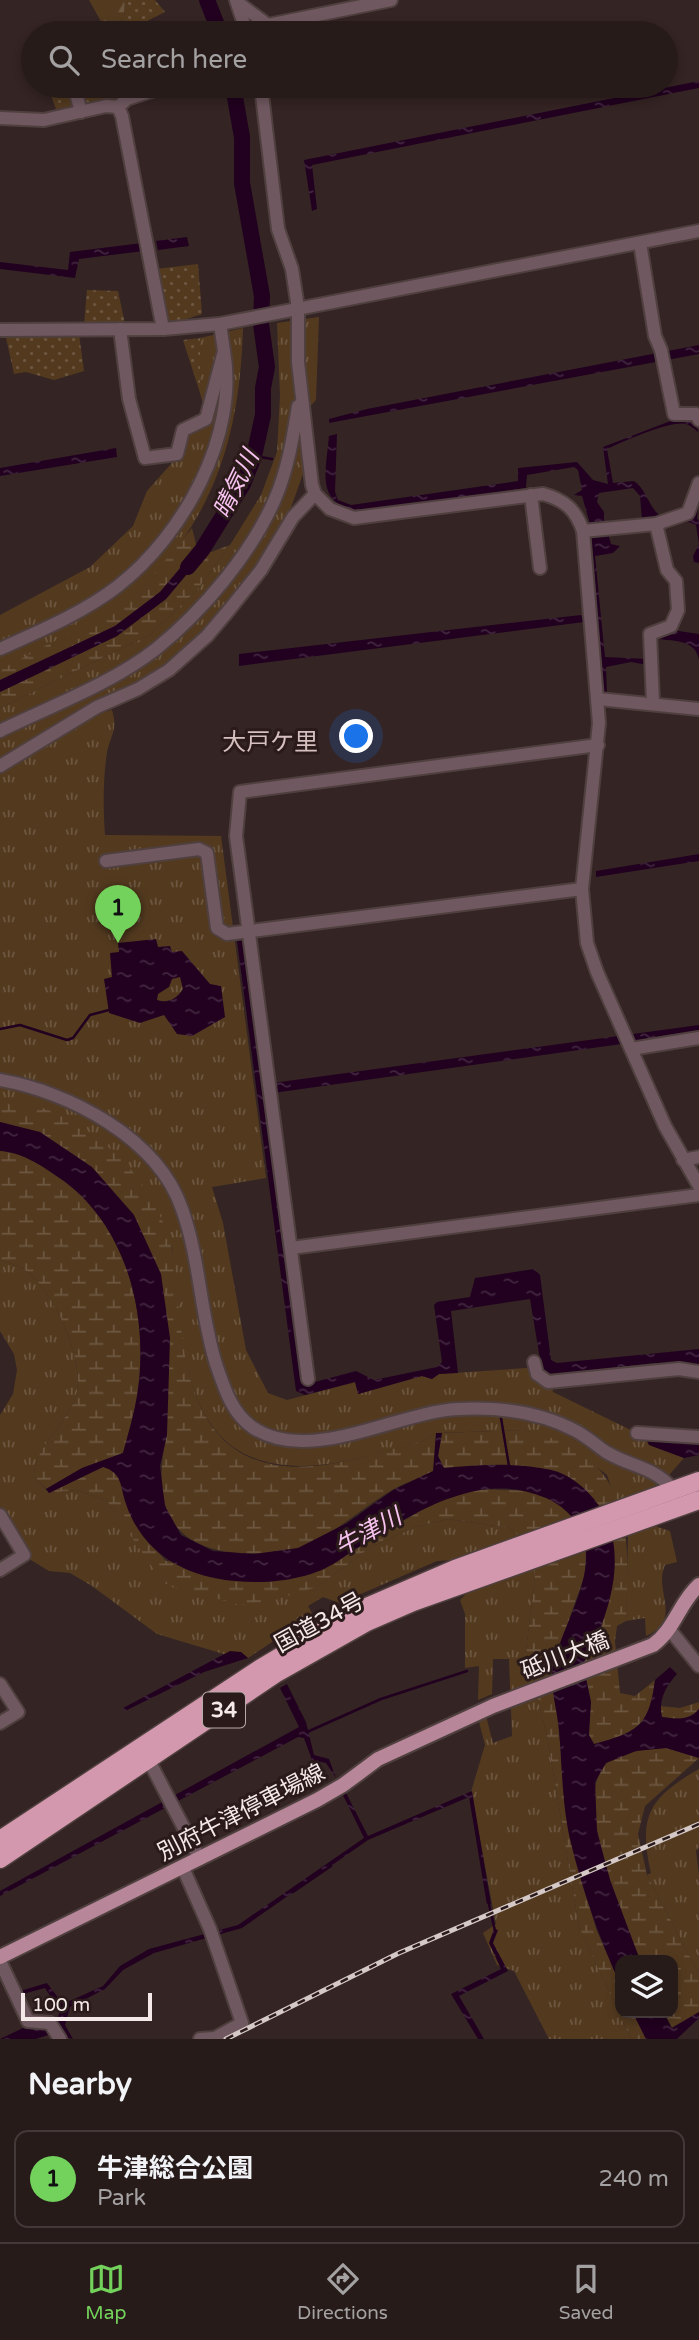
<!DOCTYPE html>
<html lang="en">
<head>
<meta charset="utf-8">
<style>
	body { margin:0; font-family:"Varela Round","Noto Sans JP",sans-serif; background:#332827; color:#f1f3f6 }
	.controls { position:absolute; right:21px; bottom:21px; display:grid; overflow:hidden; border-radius:14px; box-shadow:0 4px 10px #0003 }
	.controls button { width:63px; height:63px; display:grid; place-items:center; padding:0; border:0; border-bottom:2px solid #433939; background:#271b1a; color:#f1f3f6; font:35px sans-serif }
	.scale { position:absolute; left:21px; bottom:18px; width:131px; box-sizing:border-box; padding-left:7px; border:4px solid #f4e9e8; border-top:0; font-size:19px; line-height:24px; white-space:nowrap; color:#f4e9e8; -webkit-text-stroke:5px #2a1a1a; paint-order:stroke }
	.you { position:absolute; left:357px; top:737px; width:24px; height:24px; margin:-18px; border:5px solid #fff; border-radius:50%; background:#1a73e8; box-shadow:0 0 0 10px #1a73e833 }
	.badge { display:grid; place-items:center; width:46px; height:46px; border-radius:50%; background:#73d25c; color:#111; font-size:23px; font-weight:700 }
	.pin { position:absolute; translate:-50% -58px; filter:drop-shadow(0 2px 4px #0008) }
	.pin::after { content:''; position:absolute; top:37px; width:24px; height:21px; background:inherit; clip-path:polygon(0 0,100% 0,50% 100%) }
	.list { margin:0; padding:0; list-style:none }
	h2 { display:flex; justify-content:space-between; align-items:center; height:91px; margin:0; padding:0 28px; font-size:30px }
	h2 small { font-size:23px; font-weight:400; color:#a4a1a2 }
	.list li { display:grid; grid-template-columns:46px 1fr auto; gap:21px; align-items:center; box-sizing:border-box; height:98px; margin:0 14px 14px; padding:0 14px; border:2px solid #433939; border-radius:14px }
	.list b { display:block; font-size:26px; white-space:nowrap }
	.list p { margin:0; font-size:23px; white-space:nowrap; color:#a4a1a2 }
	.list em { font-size:23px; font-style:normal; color:#a4a1a2 }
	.icon { flex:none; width:38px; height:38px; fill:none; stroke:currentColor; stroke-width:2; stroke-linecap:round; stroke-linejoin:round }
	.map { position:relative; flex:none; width:699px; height:2039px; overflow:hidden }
	.search { position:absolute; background:#271b1a; box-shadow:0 4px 10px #0003; left:21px; right:21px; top:21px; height:77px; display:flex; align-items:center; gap:18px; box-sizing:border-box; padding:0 24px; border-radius:38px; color:#a4a1a2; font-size:26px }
	.sheet { height:203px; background:#271b1a }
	nav { display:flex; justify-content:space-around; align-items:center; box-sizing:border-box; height:98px; border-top:2px solid #433939; background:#271b1a; font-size:19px; color:#a4a1a2 }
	nav a { display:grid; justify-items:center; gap:4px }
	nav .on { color:#73d25c }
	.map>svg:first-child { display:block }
</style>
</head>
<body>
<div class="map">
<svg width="699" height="2039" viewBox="0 0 699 2039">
	<defs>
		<pattern id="grass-tufts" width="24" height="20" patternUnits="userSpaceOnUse" patternTransform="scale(1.75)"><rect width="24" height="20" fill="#533a1f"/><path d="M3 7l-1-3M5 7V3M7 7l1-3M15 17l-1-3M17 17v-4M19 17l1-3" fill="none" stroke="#6c5640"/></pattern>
		<pattern id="forest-firs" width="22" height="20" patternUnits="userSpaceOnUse" patternTransform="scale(1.75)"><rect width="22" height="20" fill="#533a1f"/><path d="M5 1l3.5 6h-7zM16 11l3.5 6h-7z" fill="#6c5640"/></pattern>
		<pattern id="wetland-marsh" width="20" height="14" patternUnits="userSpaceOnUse" patternTransform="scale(1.75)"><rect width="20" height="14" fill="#533a1f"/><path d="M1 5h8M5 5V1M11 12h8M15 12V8" fill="none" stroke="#6c5640"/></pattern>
		<pattern id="garden-dots" width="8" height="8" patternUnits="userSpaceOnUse" patternTransform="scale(1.75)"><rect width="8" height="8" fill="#533a1f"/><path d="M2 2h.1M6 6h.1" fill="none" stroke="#6c5640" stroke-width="1.8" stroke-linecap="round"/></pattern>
		<pattern id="water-ripples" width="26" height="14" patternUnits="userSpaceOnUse" patternTransform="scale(1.75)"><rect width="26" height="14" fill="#21011f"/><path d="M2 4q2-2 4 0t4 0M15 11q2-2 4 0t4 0" fill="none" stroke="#422640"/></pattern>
	</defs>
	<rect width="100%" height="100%" fill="#342423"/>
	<g fill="url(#grass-tufts)">
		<polygon points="319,317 316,400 300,417 304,471 289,513 255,568 210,622 170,662 136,686 0,760 0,708 151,634 197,590 230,545 261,495 277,452 280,395 277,323"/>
		<path d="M243,328C240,429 218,510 146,584C124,607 90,623 61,638C41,649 21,662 0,670V615L90,567L133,526L147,491L179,455L187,432L208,421L200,393V338Z"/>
		<path d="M112,710C118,731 111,733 107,752C103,779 103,808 105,835L221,836L266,1178L212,1187L223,1223L246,1350L268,1393L287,1400L356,1382L359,1394L422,1376L432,1379L439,1374L527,1368L531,1375L552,1387L553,1392L645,1437L649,1445L684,1458L663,1482L646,1490L652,1525L670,1531L677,1562L665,1565C653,1592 684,1618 646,1636L645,1618L626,1621L628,1537L607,1475L570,1446L524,1430L436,1433L423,1441C390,1449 354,1462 319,1465C179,1478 183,1347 172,1246L0,1097V772L94,715Z"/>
		<path d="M0,1260C8,1263 19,1265 25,1270C54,1290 86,1362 76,1396C67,1425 34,1446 34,1476L49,1493L77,1490L107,1501L164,1583L317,1587L371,1547L415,1527L448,1519L510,1528L531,1548L535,1579L526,1650L547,1736L579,1927L631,2039H549L514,1971L497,1965L483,1933L496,1924L471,1792L485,1745L478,1718L486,1716L493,1743L512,1736L509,1659H493L492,1694L478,1700L479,1666L465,1668V1614L460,1600L467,1593L453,1560L437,1561L340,1603L323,1597L308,1606L313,1615L248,1658L241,1652L227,1655L157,1634L92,1586L70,1573L49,1571L21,1554L0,1521V1415L13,1394L17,1370L14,1354L0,1331Z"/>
		<path d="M699,1769V1847L696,1851L699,1875V1974L647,1875L651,1873C638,1816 649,1798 699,1769Z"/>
	</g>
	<polygon fill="url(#forest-firs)" points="89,0 125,0 124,20 103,25"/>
	<g fill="url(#wetland-marsh)">
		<polygon points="192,528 197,548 160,592 115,626 0,680 0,670 96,619 145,585"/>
		<polygon points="230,545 197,590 151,634 0,708 0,692 117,636 166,599 203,555"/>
		<path d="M0,1097C80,1109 149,1166 171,1245C175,1259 175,1277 177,1292C184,1362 192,1451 276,1465C324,1473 377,1452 423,1441L436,1433L434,1471C421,1477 407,1482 394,1489C362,1507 334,1536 298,1548C280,1553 257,1554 239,1553C165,1548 152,1499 167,1434L134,1215L92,1167L40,1133L0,1122Z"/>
		<path d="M0,1151C21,1152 41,1165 58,1177C127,1223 150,1317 137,1396C134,1415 128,1434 123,1453L82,1468L46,1489L34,1476C34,1446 67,1425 76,1396C86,1362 54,1290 25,1270C19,1265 8,1263 0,1260Z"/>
		<path d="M524,1430C539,1435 557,1438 570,1446C636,1482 628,1557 626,1621L617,1626L615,1641L620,1693L635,1696L655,1680C649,1726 639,1732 594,1744L588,1734L591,1702L583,1664L600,1633L614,1577L552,1470L513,1466L444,1468L438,1456L442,1433Z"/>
		<polygon points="103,1467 113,1470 120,1478 127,1506 144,1537 166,1561 320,1571 433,1503 480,1489 530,1491 559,1503 575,1519 586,1546 585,1574 552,1668 570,1837 596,1929 620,1984 620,2013 633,2013 646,2039 631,2039 579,1927 547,1736 526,1650 535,1579 531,1548 510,1528 448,1519 415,1527 371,1547 317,1587 270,1601 239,1605 163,1583 107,1501 77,1490 49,1493"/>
		<path d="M699,1702V1709C689,1721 677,1719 662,1717L659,1706L680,1708Z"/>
		<path d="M666,1748L699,1758L645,1806L638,1834L647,1875L699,1974V2012L671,2028L664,2013H673V1960H640C625,1919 572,1802 605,1765C619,1750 647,1750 666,1748Z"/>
	</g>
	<g fill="url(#garden-dots)">
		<polygon points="125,0 155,0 165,12 143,23 143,33 105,33 103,25 124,20"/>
		<polygon points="102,86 124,97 56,109 48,87"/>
		<polygon points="198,264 202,314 177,322 165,323 156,269"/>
		<polygon points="87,290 118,291 125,324 84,325"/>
		<polygon points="5,333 79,334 84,371 54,380 26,372 14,374"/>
		<polygon points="200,338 200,393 183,340"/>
	</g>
	<g fill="url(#water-ripples)" fill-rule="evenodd">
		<polygon points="699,81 699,88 312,165 317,209 312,211 304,160"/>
		<polygon points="187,237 189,246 158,250 156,241"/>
		<polygon points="142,243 144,251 79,259 75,278 0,269 0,262 68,270 70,252"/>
		<polygon points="699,345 699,354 329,423 329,419 367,409"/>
		<path d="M686,415L691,416L699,433C696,430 690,425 686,424C671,420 622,442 607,449L613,483L634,481C646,489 648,505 659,515L642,520L640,496L633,488L599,493L597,502L604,512V522L590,524L582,496L574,495L582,490L578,470L574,467L527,475L526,488L363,511C314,506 326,473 329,436L337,434L335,492L338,500L351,505L518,481V468L577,462L593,480L608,484L603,447Z"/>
		<polygon points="116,448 117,457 0,476 0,468"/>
		<polygon points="699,493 697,519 699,520 699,563 694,562 693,556 699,544 696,525 689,522 662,525 692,516"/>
		<polygon points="608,533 611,544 620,546 613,553 595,556 605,657 648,659 648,665 631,662 606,667 607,695 604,695 591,535"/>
		<polygon points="197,548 203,555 166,599 117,636 0,692 0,680 115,626 160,592"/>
		<polygon points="581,615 584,622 239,666 239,654"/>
		<path d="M672,630L699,634V660C696,640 675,641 658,639L657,636Z"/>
		<polygon points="699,854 699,861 596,877 596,871"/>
		<path d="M156,939L158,947L170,946L172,952L182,951L210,984L221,986L225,1017L192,1036L177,1034L164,1015L140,1023L109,1013L104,979L112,977L110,953L119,952L118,943ZM180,977L183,989C177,998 169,1004 157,1000L158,994L169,987L172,979Z"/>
		<polygon points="245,940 265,1084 699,1025 699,1033 266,1094 304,1385 356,1371 374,1380 437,1367 442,1362 434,1305 437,1302 470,1297 475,1278 534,1269 540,1275 551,1360 557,1363 699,1349 699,1367 655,1363 550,1375 542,1371 530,1299 451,1311 458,1373 439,1374 432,1379 422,1376 358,1394 355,1382 305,1395 296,1391 237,941"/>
		<path d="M0,1122L40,1132L92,1167L134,1215L161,1274L170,1338L167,1435L160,1466L165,1506L181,1535L213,1551L254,1554L298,1548L347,1523L393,1490L433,1471L436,1433H442L438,1456L444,1468C479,1465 517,1462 551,1470C569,1474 583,1486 594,1499C633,1546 610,1616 583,1664L591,1702L589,1735L594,1744C639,1732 649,1725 655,1680L670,1667L677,1674C666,1686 658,1700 662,1717C677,1719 689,1721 699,1709V1758L666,1748L636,1751L606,1763L595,1782L597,1831L610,1880L640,1960H620V1984C599,1937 582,1890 570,1839C562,1804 562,1765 559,1729C557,1710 549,1684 553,1666C562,1627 589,1589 586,1549C584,1525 566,1507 546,1498C477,1468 412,1515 355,1549C344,1557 332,1566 319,1571C294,1581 262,1584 235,1581C186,1577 143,1554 126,1504C120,1487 123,1473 103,1467L49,1493L46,1489L82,1468L123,1453C128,1434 134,1415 137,1396C150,1317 127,1223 58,1177C41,1165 21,1152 0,1151Z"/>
		<polygon points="645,1437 699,1441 699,1455 684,1458 649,1445"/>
		<polygon points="230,1651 241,1652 248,1658 204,1672 125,1711 123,1708"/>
		<polygon points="287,1684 306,1722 314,1755 329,1759 336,1778 326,1763 312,1760 304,1738 298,1737 0,1896 0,1891 299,1727 280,1688"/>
		<polygon points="472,1791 491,1904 487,1905 469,1797 368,1840 242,1928 154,1953 123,1970 105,1989 70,2007 65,2025 73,2039 51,2034 36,2039 0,2039 23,2028 55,2025 60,2011 45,1988 19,1995 20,1991 47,1983 63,2004 103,1986 120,1966 149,1949 238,1925 364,1838 343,1795 346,1793 368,1836"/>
		<polygon points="494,1929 498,1930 493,1943 508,1971 459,1996 484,2039 478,2039 451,1994 501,1969 489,1943"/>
		<polygon points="699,2012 699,2018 677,2039 646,2039 633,2013 664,2013 672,2028"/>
	</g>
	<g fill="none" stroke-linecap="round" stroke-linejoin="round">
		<g stroke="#21011f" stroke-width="2.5">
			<polyline points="254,456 272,459"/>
			<polyline points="0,1029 20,1025 67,1040 73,1038 90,1015 109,1010"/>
			<polyline points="501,1418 509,1466"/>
			<polyline points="307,1732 381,1699 467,1671"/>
			<polyline points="293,1892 331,1866"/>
			<polyline points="489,1904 495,1931"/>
		</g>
		<g stroke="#21011f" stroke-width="16">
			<polyline points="207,0 220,33"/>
			<polyline points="188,567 202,550 243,484 254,456 263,415 263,388 267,367 261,324 262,296 242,183 242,137 233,86"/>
		</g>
		<g stroke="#4f403f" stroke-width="16">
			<g id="minor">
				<polyline points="236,0 247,33"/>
				<polyline points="237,2 268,25"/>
				<polyline points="62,30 63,33"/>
				<polyline points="266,33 268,25 391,0"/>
				<polyline points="74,86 81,112"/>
				<path d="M261,86L278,229L292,269L298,308V362L312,485L315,494L330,509L354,518L543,494C565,500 576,510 583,531L599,723L582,889L587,943L597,972L665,1126L699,1186"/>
				<polyline points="118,107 127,99 167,86"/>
				<polyline points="0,118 44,120 106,106 118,107 122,116 163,329"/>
				<polyline points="640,243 655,336 661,350 674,414 696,414 699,420"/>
				<polyline points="120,329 129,399 145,458 177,454 183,430 206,419 224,351 220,324"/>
				<polyline points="0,330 163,329 220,324 699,231"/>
				<polyline points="531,495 540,568"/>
				<polyline points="583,531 656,524 688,513 699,483"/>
				<path d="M0,649C40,631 83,613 118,586C183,535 239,436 224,351"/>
				<polyline points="598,699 699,709"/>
				<polyline points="653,702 650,634 671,626 678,610 676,581 667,570 656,524"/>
				<path d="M0,731C51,706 111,684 156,649C203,611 251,554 275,499C288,469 293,437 298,406"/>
				<polyline points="0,766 97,707 138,689 169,670 207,636 229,610 261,570 293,517 315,494"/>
				<polyline points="106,861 199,849 207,853 217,928 227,934 582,889"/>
				<polyline points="631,1049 699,1038"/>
				<path d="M0,1080C69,1092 158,1138 182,1209C200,1259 200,1313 216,1364C224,1387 231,1412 252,1427C308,1466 397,1412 458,1409C497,1407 541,1412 576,1431C587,1437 596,1445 606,1452C633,1468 651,1465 674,1490"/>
				<polyline points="683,1160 699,1157"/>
				<polyline points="291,1248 699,1195"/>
				<polyline points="534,1362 537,1374 548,1382 679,1369 699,1372"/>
				<polyline points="308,1379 236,836 240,792 598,745"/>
				<polyline points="637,1433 699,1437"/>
				<polyline points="0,1515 24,1555 0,1570"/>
				<polyline points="670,1630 699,1666"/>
				<polyline points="0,1684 18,1712 0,1723"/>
				<polyline points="145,1753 200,1859"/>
				<polyline points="183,1868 210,1929 242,2023 215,2038 200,2039"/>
				<polyline points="0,1961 28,2021 50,2023 60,2039"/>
			</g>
		</g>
		<g stroke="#4f403f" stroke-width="18">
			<path id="major" d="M0,1957L317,1800L343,1785L378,1759L493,1706L653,1645C675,1629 679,1603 699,1585"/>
		</g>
		<g stroke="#4f403f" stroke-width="21">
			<g id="highway">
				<polyline points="0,1840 261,1668 355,1612 455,1569 699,1481"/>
				<polyline points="0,1859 275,1674 367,1622 413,1602 699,1500"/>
			</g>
		</g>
		<use href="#minor" stroke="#705860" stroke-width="12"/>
		<use href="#major" stroke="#b78698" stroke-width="14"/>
		<use href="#highway" stroke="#d398ae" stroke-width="18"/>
		<g stroke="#d5c9c8" stroke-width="5">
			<polyline id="rail" points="226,2039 399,1953 699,1824"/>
		</g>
		<use href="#rail" stroke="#2a1a1a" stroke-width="2.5" stroke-dasharray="8" stroke-linecap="butt"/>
	</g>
	<g text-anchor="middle" stroke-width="6" stroke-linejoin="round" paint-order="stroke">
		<rect fill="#2a1a1a" stroke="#b7abaa" stroke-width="2" x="203" y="1692.5" width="42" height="35" rx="5"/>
		<g font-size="21" font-weight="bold" fill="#f4e9e8">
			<text x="224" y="1717">34</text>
		</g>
		<g font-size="23" fill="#f4e9e8" stroke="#2a1a1a">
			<text transform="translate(319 1622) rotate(-29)" y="8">国道34号</text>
			<text transform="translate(565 1655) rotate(-21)" y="8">砥川大橋</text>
			<text transform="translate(241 1812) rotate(-27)" y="8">別府牛津停車場線</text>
		</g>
		<g font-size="24" font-style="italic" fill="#f8c3f0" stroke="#2a1a1a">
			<text transform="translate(236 484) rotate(-64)" y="8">晴気川</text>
			<text transform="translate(368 1532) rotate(-29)" y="8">牛津川</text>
		</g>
		<g font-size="24" fill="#d5bfbf" stroke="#2a1a1a">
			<text x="270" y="750">大戸ケ里</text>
		</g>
	</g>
</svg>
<div class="controls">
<button><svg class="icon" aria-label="layers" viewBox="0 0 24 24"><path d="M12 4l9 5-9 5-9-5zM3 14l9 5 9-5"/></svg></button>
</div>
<div class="scale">100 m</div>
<div class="you"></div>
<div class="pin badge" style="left:118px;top:943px">1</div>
<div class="search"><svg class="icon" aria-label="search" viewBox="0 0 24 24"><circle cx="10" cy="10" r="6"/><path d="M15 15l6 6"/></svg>Search here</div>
</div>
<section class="sheet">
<h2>Nearby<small></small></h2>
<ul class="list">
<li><span class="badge">1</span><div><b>牛津総合公園</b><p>Park</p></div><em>240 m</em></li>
</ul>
</section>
<nav>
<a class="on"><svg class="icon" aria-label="map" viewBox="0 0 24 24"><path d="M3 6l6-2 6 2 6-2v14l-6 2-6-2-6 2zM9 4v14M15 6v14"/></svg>Map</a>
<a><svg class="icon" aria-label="directions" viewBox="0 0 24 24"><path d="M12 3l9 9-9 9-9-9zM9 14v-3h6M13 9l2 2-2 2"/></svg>Directions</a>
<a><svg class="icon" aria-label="saved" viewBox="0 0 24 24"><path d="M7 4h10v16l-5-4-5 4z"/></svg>Saved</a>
</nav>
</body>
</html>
